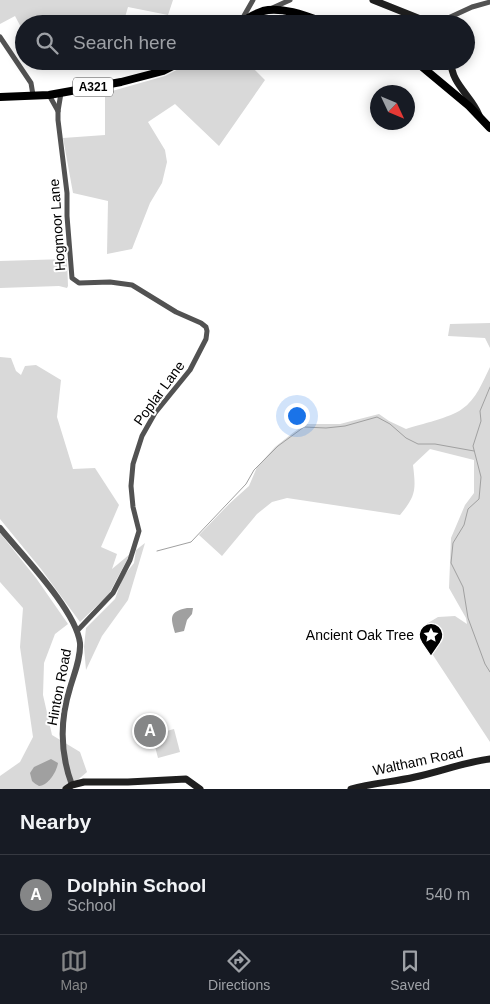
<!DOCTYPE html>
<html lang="en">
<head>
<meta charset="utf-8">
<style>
	body { margin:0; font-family:Helvetica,sans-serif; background:#20242c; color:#f1f3f6 }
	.compass { position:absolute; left:370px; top:85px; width:45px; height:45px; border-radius:50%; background:#171b24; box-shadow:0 2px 12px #0003; rotate:134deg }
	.you { position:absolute; left:296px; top:415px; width:18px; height:18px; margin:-12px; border:4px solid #fff; border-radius:50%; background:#1a73e8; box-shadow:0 0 0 8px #1a73e833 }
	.badge { display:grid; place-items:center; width:32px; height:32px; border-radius:50%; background:#858687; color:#fff; font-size:16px; font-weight:700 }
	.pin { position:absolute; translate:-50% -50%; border:2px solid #fff; box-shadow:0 1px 5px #0006 }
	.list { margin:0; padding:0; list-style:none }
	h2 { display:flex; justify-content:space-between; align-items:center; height:65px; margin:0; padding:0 20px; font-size:21px }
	h2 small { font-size:16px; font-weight:400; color:#9ea1a6 }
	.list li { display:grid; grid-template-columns:32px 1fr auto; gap:15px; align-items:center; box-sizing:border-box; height:80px; padding:0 20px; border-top:1px solid #363941 }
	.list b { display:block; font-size:19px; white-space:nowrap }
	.list p { margin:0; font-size:16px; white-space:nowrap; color:#9ea1a6 }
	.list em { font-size:16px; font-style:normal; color:#9ea1a6 }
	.icon { flex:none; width:28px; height:28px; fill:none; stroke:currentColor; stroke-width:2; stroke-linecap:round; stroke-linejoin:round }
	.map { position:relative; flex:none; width:490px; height:789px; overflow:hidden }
	.search { position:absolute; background:#171b24; box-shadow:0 2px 12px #0003; left:15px; right:15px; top:15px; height:55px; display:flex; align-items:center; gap:12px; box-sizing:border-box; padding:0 18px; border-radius:28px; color:#9ea1a6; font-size:19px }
	.sheet { height:145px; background:#171b24 }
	nav { display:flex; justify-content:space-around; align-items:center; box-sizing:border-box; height:70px; border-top:1px solid #363941; background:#171b24; font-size:14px; color:#9ea1a6 }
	nav a { display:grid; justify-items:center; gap:2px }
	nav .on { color:#858687 }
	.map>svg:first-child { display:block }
</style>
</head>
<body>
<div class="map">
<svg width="490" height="789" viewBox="0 0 490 789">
	<rect width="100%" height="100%" fill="#fff"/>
	<g fill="#d9d9d9">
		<polygon points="0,0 173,0 168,15 128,7 123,24 24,24 24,33 15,16 0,24"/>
		<polygon points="194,61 246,61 265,80 219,146 175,104 148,122 165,150 167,162 162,183 150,203 132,249 107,254 108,201 73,193 63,138 105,135 105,93 165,76"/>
		<polygon points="67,259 68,286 67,288 59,286 0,288 0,261"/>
		<polygon points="490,323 490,348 485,338 448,336 450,324"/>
		<polygon points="0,357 11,358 16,371 21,375 25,366 36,365 61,380 57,417 73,469 95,468 119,505 101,547 117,554 112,569 130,554 109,594 80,622 41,569 0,519"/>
		<path d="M490,367V742L425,643L423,629H427L428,623L438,617L455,616L467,624L466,618L449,588L451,538L465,505L474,493V460L430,449L413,465C416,490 416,496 400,515L287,498L272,502L257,514L222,556L199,535L229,504L249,486L257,467L275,447L294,432L306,424H340L379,414L389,421L406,429C421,424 450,418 462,409C476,400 483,381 490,367Z"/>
		<polygon points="0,533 36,578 68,624 55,634 44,663 43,695 52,735 80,752 87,772 67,789 0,789 0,776 20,762 33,737 20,647 23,608 0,582"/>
		<polygon points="145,543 128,600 102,636 86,670 84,647 86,628 115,599 123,577 134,563 136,550"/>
		<polygon points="174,729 180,752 158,758 152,735"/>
	</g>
	<g fill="#a0a0a0">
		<path d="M187,608H193L192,614L187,620L184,631L175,633C171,618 168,612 187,608Z"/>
		<path d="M51,759L58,763C57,771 48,786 39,786C37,785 34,783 32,781L30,773L34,767Z"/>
	</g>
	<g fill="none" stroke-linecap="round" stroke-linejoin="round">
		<g stroke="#a0a0a0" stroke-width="1">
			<polyline points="490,387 480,411 481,421 473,446 481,477 479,499 468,509 464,525 453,543 451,563 463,587 468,618 485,664 490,672"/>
			<polyline points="157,551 191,542 246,484 254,470 278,446 304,427 326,428 345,426 377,417 390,424 406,438 418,444 435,444 474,451"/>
		</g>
		<g stroke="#525252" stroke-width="5">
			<polyline points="268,10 290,0"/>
			<polyline points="446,19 472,7 490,2"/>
			<polyline points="241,21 253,0"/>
			<polyline points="0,37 31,83 33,95"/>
			<polyline points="61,93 58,111 58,120 67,193 67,216 72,278 79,283 110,282 132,285 176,312 201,323 206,327 207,331 206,339 190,370 155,413 142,436 133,464 131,486 133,507 139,531 130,560 113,593 77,631"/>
			<polyline points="49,95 58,111"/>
		</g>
		<path stroke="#525252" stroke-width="6" d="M0,528C22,555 76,610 80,643C81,658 74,674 70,688C60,720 60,753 72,785"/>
		<g stroke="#1f1f1f" stroke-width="7">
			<polyline points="373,0 423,20 448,19 452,24"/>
			<path d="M451,61C451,84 471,95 479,115"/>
			<polyline points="66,789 72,785 84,782 128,782 186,779 200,789"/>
			<path d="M351,789C372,783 394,782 415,777C440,772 464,762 490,759"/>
		</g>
		<g stroke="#000" stroke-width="8">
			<path d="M239,24C246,19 254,14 263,11C283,6 309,17 328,24"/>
			<polyline points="415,61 469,106 490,128"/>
			<polyline points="0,97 49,95 121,82 163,71 183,61"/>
		</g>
	</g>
	<defs>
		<g id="sight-pin" transform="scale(1.25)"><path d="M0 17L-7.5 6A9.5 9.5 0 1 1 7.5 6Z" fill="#000" stroke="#fff"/><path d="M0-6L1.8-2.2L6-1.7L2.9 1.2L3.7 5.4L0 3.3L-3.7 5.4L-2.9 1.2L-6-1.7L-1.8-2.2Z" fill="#fff"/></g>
	</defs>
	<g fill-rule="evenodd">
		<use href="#sight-pin" x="431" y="635"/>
	</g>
	<g text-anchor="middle" stroke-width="4" stroke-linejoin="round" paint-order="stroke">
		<rect fill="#fff" stroke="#4c4c4c" stroke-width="1" x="73" y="77.5" width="40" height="19" rx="4"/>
		<g font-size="12" font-weight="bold" fill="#000">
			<text x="93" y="91">A321</text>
		</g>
		<g font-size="14" fill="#000" stroke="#fff">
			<text transform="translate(57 225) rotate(-94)" y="5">Hogmoor Lane</text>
			<text transform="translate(159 393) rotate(-54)" y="5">Poplar Lane</text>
			<text transform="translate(59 687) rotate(-79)" y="5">Hinton Road</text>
			<text transform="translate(418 761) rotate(-12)" y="5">Waltham Road</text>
		</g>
		<g font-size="14" fill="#000" stroke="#fff" text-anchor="end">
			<text x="414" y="640">Ancient Oak Tree</text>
		</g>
	</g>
</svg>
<svg class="compass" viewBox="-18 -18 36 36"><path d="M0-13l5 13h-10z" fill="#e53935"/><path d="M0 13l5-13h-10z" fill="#9ea1a6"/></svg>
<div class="you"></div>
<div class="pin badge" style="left:150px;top:731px">A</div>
<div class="search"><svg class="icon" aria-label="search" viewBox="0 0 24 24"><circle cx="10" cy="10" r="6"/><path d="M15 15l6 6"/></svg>Search here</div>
</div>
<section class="sheet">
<h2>Nearby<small></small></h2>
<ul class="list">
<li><span class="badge">A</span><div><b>Dolphin School</b><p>School</p></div><em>540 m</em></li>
</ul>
</section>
<nav>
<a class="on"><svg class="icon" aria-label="map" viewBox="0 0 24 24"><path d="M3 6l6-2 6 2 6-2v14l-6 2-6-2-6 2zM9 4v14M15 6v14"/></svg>Map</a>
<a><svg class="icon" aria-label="directions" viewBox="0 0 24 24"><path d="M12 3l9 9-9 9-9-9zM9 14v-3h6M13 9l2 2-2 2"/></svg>Directions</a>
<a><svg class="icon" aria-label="saved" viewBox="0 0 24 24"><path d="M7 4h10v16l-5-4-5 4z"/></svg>Saved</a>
</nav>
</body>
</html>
